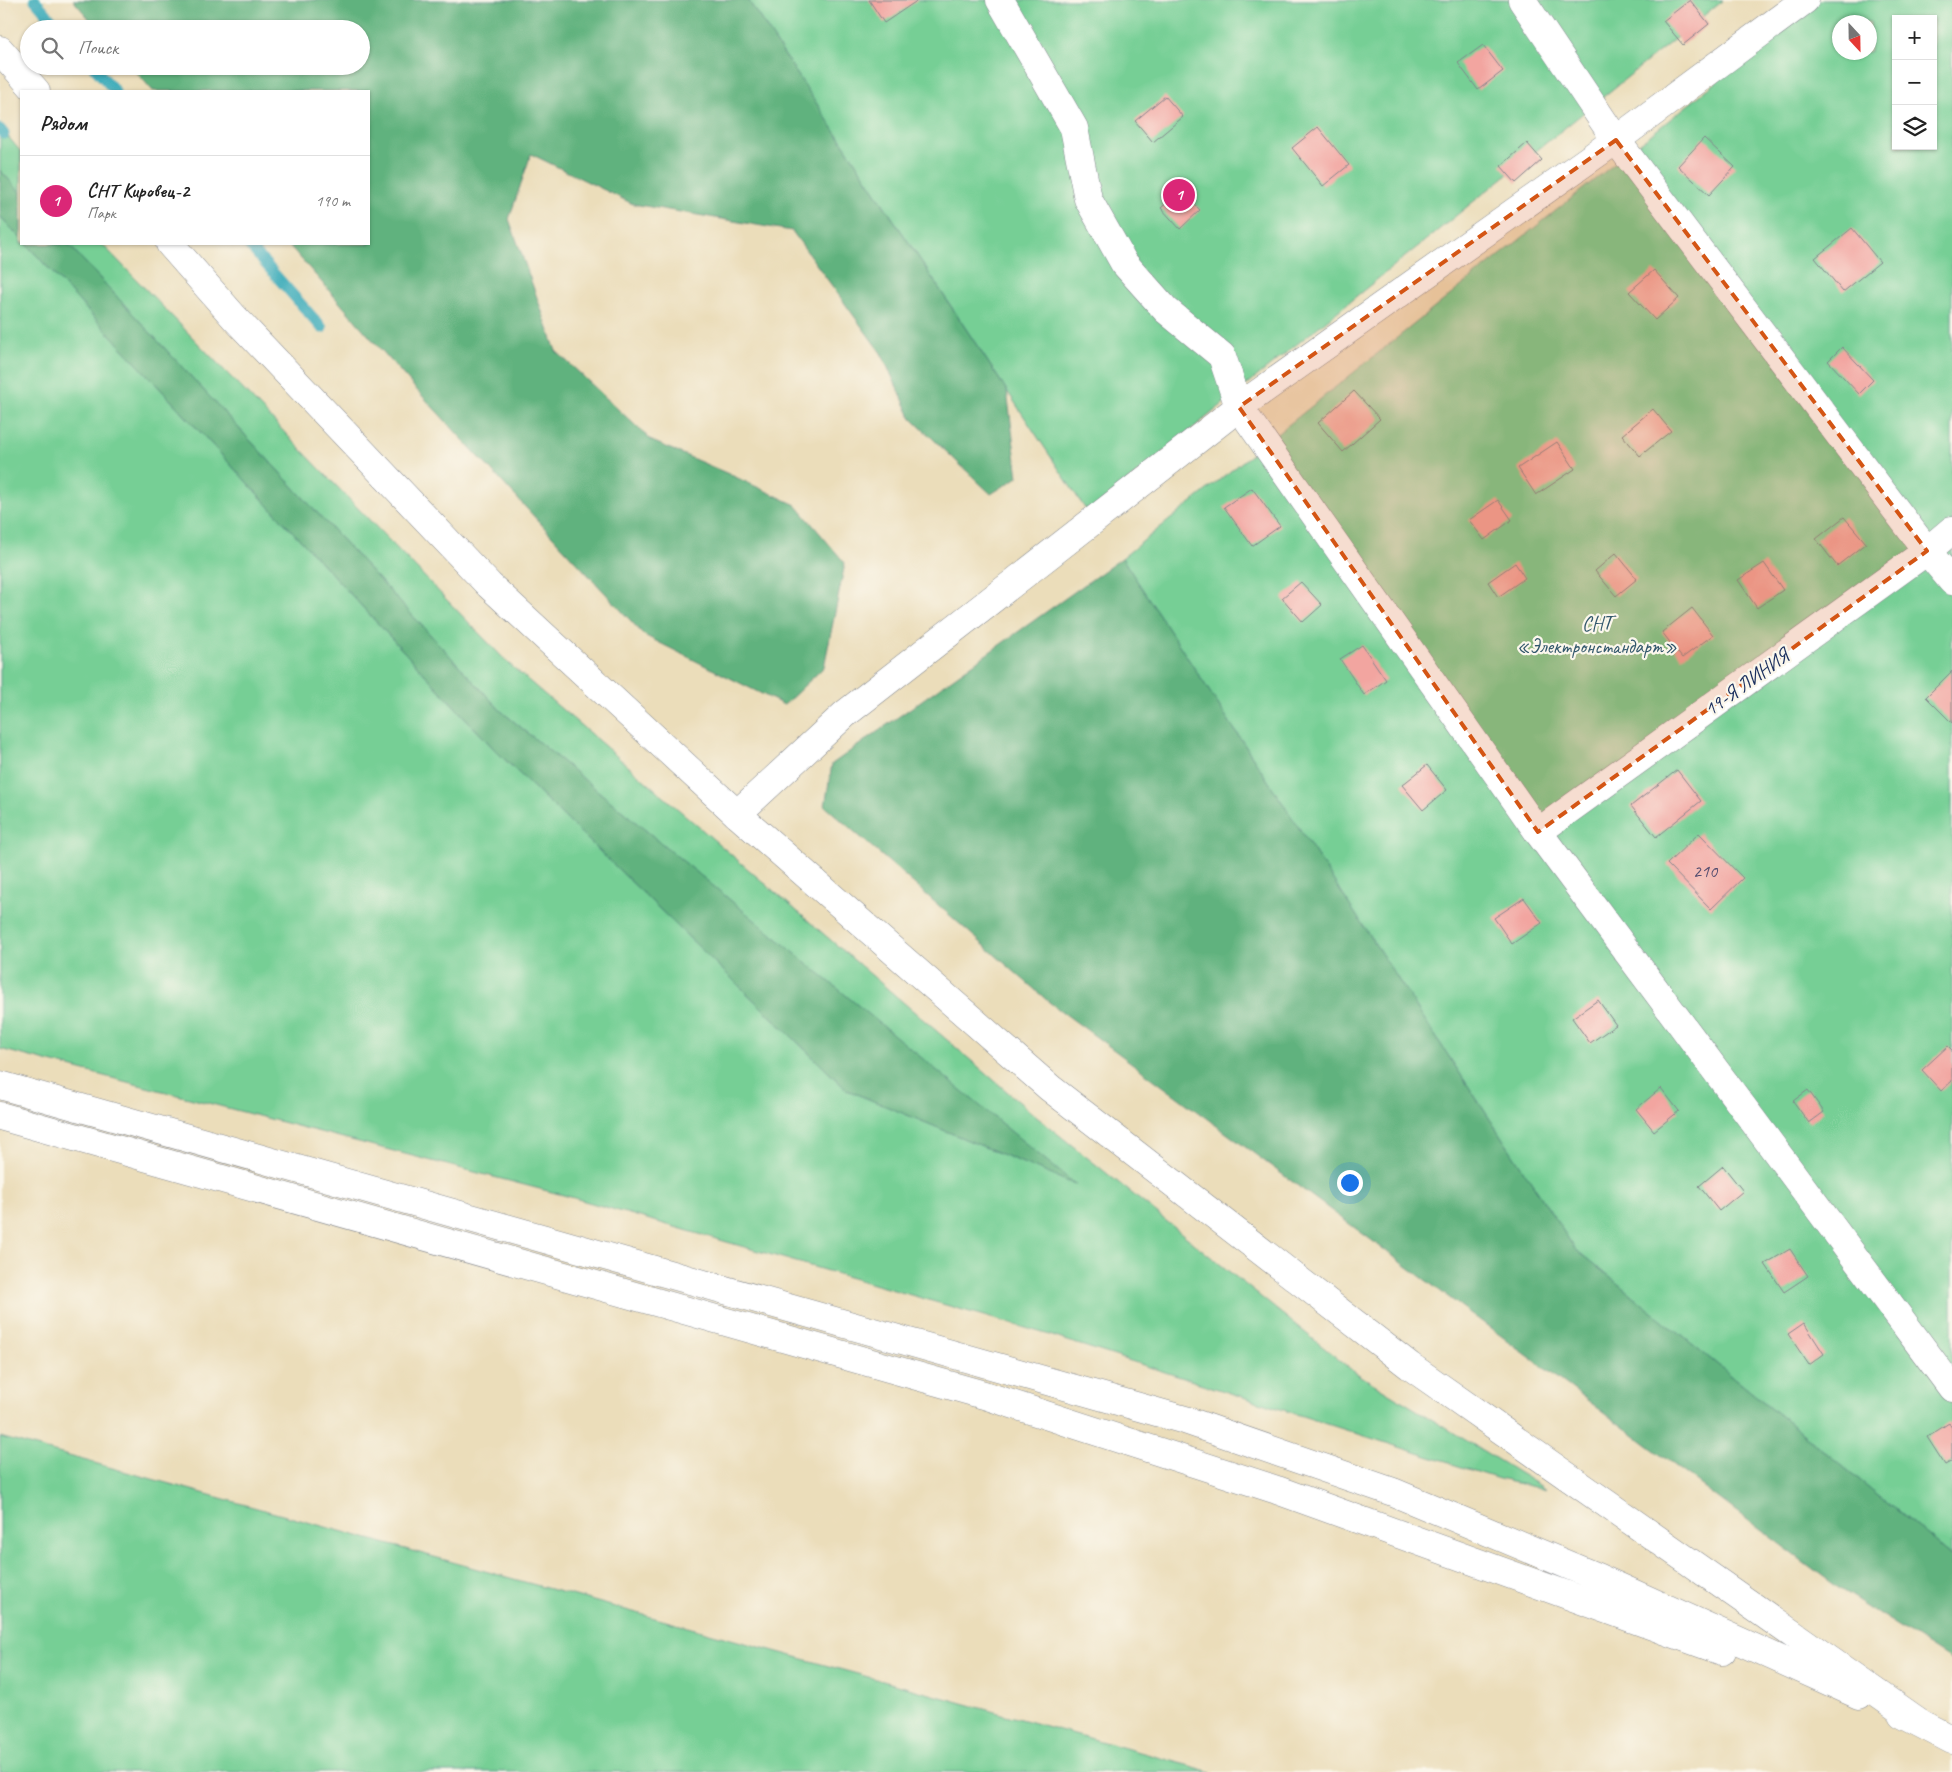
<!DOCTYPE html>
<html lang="ru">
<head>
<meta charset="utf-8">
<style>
	body { margin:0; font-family:Caveat,sans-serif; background:#f6f6f6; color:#222 }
	.controls { position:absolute; right:15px; top:15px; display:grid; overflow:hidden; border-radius:0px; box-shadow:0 1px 4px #0004 }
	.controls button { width:45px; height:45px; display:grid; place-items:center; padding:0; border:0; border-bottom:1px solid #e0e0e0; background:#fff; color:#222; font:25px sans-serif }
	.compass { position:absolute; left:1832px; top:15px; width:45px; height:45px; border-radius:50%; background:#fff; box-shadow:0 1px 4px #0004; rotate:158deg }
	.you { position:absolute; left:1349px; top:1182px; width:18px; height:18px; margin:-12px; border:4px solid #fff; border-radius:50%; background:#1a73e8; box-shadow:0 0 0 8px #1a73e833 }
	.badge { display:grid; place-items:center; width:32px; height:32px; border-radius:50%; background:#db2777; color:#fff; font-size:16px; font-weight:700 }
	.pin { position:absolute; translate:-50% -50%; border:2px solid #fff; box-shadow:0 1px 5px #0006 }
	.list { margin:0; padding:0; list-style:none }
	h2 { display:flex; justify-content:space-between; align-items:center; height:65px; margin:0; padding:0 20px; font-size:21px }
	h2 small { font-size:16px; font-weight:400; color:#767676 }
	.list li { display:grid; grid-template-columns:32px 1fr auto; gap:15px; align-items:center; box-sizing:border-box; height:90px; padding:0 20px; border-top:1px solid #e0e0e0 }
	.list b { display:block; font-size:19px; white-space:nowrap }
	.list p { margin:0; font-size:16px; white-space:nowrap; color:#767676 }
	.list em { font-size:16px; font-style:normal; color:#767676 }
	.icon { flex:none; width:28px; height:28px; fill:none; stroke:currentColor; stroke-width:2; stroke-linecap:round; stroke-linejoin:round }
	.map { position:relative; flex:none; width:1952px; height:1772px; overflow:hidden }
	.search { position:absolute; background:#fff; box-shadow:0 1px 4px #0004; left:20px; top:20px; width:350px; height:55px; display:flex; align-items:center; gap:12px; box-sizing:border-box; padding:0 18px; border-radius:28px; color:#767676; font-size:19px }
	.panel { position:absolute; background:#fff; box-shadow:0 1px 4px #0004; left:20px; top:90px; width:350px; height:155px; border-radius:0px }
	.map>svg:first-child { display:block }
</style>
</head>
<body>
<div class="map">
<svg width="1952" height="1772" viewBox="0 0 1952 1772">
	<rect width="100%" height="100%" fill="#fbf7ec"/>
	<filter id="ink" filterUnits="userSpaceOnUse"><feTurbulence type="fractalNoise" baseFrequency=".02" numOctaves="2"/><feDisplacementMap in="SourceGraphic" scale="10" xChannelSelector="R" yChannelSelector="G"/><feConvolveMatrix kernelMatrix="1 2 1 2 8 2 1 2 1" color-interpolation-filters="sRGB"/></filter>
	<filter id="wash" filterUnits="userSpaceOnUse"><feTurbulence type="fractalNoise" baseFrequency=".0096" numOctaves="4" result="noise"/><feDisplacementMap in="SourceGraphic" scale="20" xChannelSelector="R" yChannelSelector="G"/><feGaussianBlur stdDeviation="1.12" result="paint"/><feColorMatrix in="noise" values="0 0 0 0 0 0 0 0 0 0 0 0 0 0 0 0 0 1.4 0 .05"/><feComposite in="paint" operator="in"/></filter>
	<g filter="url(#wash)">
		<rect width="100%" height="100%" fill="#ebddba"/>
		<g fill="#76cf95" stroke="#487f7a" fill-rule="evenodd">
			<polygon points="748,0 1723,0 1088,513"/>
			<path d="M1819,0H1952V1555L1575,1249L1122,558ZM1896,19H1933V146H1896ZM1840,22H1870V52H1840Z"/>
			<polygon points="0,127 21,152 21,193 0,170"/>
			<polygon points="0,216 21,239 21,244 26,244 496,751 847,1090 1074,1184 501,711 68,244 102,244 508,663 1038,1118 1353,1371 1547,1490 1499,1479 1043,1333 567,1196 0,1049"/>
			<polygon points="0,1437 1212,1772 0,1772"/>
		</g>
		<g fill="#60b27e" stroke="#3e706e">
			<polygon points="73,0 748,0 1007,391 1018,477 991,494 912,419 881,353 792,231 633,204 531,154 509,219 556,351 652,441 731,475 796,505 845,563 824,667 784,705 644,635 414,387 288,244 369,244 369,91 153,91 131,66 361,66 361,29 98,29"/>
			<polygon points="0,170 21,193 21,239 0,216"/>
			<polygon points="26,244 68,244 501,711 1076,1185 847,1090 496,751"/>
			<polygon points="1122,558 1575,1249 1952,1555 1952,1660 1840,1589 1535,1361 1049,1002 825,806 832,764"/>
		</g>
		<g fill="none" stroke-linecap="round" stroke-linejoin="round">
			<g stroke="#3babb9" stroke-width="11">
				<polyline points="35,0 60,29"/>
				<polyline points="93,66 115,91"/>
				<polyline points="0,129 4,134"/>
				<polyline points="248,244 322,328"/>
			</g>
		</g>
		<g id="blocks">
			<g fill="#f2a5a0">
				<polygon points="869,0 918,0 884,23"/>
				<polygon points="1690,0 1709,24 1683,45 1663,21"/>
				<polygon points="1483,45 1503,71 1478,90 1458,63"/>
				<polygon points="1165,96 1183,117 1153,142 1135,121"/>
				<polygon points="1318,127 1349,165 1323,186 1292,148"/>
				<polygon points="1704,138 1735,167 1709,195 1678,166"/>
				<polygon points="1527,143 1542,160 1516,183 1501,166"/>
				<polygon points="1181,190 1200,210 1180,229 1161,208"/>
				<polygon points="1852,228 1880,262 1843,292 1815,258"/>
				<polygon points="1654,270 1679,298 1655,320 1629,292"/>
				<polygon points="1842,347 1873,380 1859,394 1828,361"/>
				<polygon points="1354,391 1380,419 1343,452 1318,423"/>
				<polygon points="1653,409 1671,431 1640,456 1622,435"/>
				<polygon points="1557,442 1575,469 1536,495 1518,468"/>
				<polygon points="1252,488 1280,526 1252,546 1224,507"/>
				<polygon points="1498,500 1512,520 1484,540 1469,520"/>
				<polygon points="1844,517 1866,543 1837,566 1816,539"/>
				<polygon points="1616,553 1637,579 1616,596 1595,571"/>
				<polygon points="1515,563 1525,578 1498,597 1488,582"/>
				<polygon points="1764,563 1783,590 1757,608 1738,580"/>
				<polygon points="1301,582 1322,605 1303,622 1282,598"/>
				<polygon points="1692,608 1713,635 1682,658 1662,632"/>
				<polygon points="1362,645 1386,680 1364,695 1340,659"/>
				<polygon points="1952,671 1952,723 1926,697"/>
				<polygon points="1427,765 1447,790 1423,810 1402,785"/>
				<polygon points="1677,770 1701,801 1656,837 1631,806"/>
				<polygon points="1699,833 1743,878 1711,909 1667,864"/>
				<polygon points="1524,898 1542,923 1512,944 1494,918"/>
				<polygon points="1598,1000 1616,1025 1590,1043 1572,1018"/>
				<polygon points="1948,1046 1952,1050 1952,1081 1941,1091 1922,1070"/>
				<polygon points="1661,1088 1679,1111 1654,1131 1636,1109"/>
				<polygon points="1808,1090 1824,1112 1809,1123 1793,1101"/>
				<polygon points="1723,1166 1743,1191 1719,1211 1699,1186"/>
				<polygon points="1790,1249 1808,1276 1784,1292 1765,1264"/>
				<polygon points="1804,1323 1824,1354 1809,1365 1788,1334"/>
				<polygon points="1949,1423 1952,1428 1952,1461 1945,1465 1927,1437"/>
			</g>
		</g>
	</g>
	<g filter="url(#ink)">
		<use href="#blocks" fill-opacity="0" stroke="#83868c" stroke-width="1"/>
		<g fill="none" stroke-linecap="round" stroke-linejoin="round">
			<g stroke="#83868c" stroke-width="29">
				<g id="minor">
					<polyline points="1000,0 1074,128 1088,199 1124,263 1166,310 1222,356 1239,407 1538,832 1952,1388"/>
					<polyline points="1522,0 1616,140 1927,551 1952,581"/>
					<polyline points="737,814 845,714 1239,407 1616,140 1805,0"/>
					<polyline points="1538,832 1927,551 1952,530"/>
				</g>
			</g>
			<g stroke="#83868c" stroke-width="29">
				<g id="major">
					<polyline points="0,50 36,91"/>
					<polyline points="170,244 234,317 489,585 737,814 1050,1088 1410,1366 1918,1722"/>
					<polyline points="0,1085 1185,1420 1393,1492 1599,1578 1859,1695"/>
					<polyline points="0,1116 984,1395 1277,1490 1722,1651"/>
					<polyline points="1902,1714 1952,1740"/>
				</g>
			</g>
			<use href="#minor" stroke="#fff" stroke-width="28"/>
			<use href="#major" stroke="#fff" stroke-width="28"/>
		</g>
	</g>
	<path fill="#d45514" fill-opacity="0.2" stroke="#d45514" stroke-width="4" stroke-dasharray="10 6" stroke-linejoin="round" d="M1616,140L1927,551L1538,832L1239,407Z"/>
	<g text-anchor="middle" stroke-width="4.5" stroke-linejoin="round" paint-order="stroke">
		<g font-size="18" fill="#514c6e">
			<text x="1705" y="877">210</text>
		</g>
		<g font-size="20" fill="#32576c" stroke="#fbf7ec">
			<text x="1597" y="630">СНТ<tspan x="1597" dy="23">«Электронстандарт»</tspan></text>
		</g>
		<g font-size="20" fill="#1b2f5e" stroke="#fbf7ec">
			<text transform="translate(1746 682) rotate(-36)" y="7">19-Я ЛИНИЯ</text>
		</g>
	</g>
</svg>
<div class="controls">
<button>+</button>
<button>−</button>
<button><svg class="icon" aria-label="layers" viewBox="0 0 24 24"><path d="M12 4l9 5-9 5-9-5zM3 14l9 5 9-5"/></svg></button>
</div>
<svg class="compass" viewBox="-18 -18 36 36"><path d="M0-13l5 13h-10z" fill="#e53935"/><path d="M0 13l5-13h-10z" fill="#767676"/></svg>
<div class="you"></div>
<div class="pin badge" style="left:1179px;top:195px">1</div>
<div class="search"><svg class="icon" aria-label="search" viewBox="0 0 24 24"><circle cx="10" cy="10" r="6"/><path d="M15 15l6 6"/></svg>Поиск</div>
<section class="panel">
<h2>Рядом<small></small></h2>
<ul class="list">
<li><span class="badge">1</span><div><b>СНТ Кировец-2</b><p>Парк</p></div><em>190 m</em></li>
</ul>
</section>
</div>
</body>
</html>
